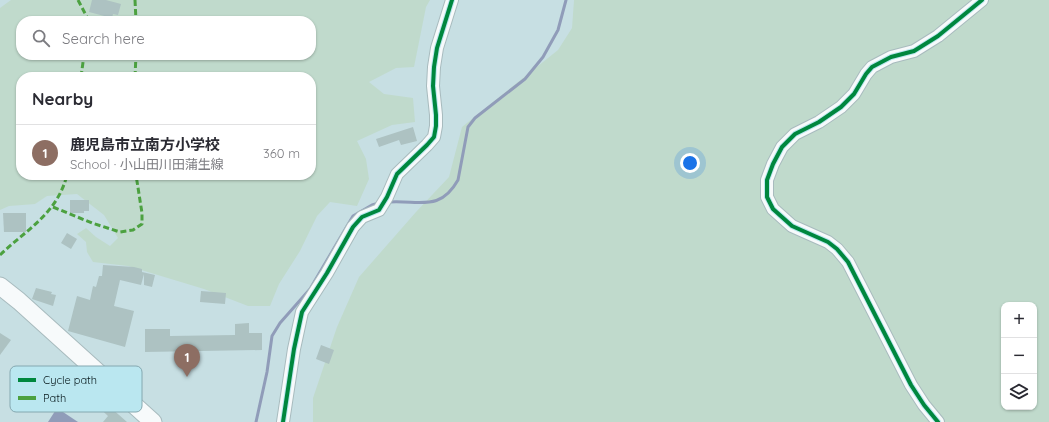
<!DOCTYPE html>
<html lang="en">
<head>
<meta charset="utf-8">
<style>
	body { margin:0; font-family:Quicksand,"Noto Sans JP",sans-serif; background:#f7f7f7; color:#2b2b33 }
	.controls { position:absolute; right:12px; bottom:12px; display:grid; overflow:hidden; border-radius:8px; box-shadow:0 1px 3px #0004 }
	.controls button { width:36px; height:36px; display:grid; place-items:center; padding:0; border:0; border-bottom:1px solid #e1e1e2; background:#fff; color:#2b2b33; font:20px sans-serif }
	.you { position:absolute; left:690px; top:163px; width:14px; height:14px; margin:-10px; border:3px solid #fff; border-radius:50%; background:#1a73e8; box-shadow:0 0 0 6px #1a73e833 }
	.badge { display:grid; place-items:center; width:26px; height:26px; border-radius:50%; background:#db2777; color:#fff; font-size:13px; font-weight:700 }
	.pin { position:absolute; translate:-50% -33px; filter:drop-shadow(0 1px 2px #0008) }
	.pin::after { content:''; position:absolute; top:21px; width:14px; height:12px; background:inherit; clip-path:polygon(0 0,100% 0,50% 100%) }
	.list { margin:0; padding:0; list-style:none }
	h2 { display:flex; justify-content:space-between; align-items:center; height:52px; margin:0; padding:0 16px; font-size:17px }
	h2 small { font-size:13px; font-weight:400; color:#7c7c81 }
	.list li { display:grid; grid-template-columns:26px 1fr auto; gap:12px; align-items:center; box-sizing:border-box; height:56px; padding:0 16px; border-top:1px solid #e1e1e2 }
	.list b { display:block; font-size:15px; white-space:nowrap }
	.list p { margin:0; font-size:13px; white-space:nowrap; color:#7c7c81 }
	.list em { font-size:13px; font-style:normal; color:#7c7c81 }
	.icon { flex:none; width:22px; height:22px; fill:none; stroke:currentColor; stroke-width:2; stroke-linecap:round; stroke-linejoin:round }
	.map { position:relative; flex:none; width:1049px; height:422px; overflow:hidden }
	.search { position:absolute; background:#fff; box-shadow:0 1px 3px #0004; left:16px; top:16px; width:300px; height:44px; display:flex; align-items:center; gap:10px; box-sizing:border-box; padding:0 14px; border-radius:16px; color:#7c7c81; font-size:15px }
	.panel { position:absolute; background:#fff; box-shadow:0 1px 3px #0004; left:16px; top:72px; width:300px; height:108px; border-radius:16px }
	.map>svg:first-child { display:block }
</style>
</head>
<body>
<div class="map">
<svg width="1049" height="422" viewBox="0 0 1049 422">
	<rect width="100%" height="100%" fill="#c7dfe3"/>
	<g fill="#c0dacc" fill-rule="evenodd">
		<path d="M11,0H430L426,7L414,67L396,68L369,82L384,94L413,98L415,122L392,125L357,141L366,159L369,179L357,206L330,202L317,216L300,251L279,284L270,306H248L204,289L128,266L93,262L87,252L86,242L77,234L86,228L96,237L110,246L118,238L104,215L77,194L47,196L35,204L9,206L0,210V8ZM21,21H311V55H21ZM21,77H311V175H21Z"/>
		<path d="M574,0H1049V422H313V398L337,327L359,277L416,212L449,177L462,127L558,50L572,28ZM1004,305H1034V407H1004Z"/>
	</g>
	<polygon fill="#909cb9" points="57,408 78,422 48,422"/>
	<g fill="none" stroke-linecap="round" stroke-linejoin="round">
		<g stroke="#909cb9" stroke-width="3">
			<path d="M389,202C420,200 440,212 458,180L468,127L475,118L525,79L543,57L558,30L566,0"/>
			<polyline points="256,422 267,372 272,336 280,323 310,289 353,216 372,205 379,203"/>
		</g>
	</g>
	<g fill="#adc2c2">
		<polygon points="92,0 106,0 121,4 118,15 113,14 112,18 89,12"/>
		<polygon points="413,127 417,141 401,145 399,140 379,147 376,139"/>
		<polygon points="70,200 89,200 89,211 84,211 84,213 70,213"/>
		<polygon points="3,213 26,213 26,232 4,232"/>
		<polygon points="67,233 77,239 71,249 61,243"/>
		<polygon points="103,265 134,267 142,269 142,272 155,275 152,287 144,285 144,274 141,285 120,280 114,306 134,311 125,347 68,331 77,296 90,300 93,286 96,287 99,276 102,276"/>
		<polygon points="36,288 52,292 51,294 56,295 53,306 32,299"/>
		<polygon points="201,291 226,293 225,304 200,302"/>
		<polygon points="249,323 249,333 262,333 262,350 145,352 145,329 170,329 170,336 235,335 235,324"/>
		<polygon points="0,333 11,340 0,355"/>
		<polygon points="321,345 334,350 329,364 316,359"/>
		<polygon points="103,392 114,402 110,407 127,422 103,422 108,416 90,399 96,393 99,396"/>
	</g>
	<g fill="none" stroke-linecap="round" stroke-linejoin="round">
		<g stroke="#a8bbbe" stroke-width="14">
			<g id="minor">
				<polyline points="283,422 294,349 302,312 327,273 353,227 362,217 379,210 387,197 397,174 427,145 434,137 436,126 436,115 433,86 434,67 437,48 452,0"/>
				<polyline points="938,422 924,405 911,385 848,262 837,249 828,242 792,226 773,209 767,197 767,180 773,164 782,147 795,134 819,122 841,107 854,94 866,74 872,67 891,57 914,51 938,36 982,0"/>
			</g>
		</g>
		<g stroke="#a8bbbe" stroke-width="19">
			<polyline id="secondary" points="0,286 19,301 153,422"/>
		</g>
		<use href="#minor" stroke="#f7fafb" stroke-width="12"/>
		<use href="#secondary" stroke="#f7fafb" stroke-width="17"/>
		<g stroke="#4ca140" stroke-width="3" stroke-dasharray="6 3" stroke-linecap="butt">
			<polyline points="78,0 89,21"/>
			<polyline points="135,0 136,21"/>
			<polyline points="81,77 84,55"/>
			<polyline points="135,77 136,55"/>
			<polyline points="53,207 92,223 120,232 133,230 142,224 142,213 136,175"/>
			<path d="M0,255C27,229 57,214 67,175"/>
		</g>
		<g stroke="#bae7f0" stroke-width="6">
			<g id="cycleway">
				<polyline points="283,422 294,349 302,312 327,273 353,227 362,217 379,210 387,197 397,174 427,145 434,137 436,126 436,115 433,86 434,67 437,48 452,0"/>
				<polyline points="938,422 924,405 911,385 848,262 837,249 828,242 792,226 773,209 767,197 767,180 773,164 782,147 795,134 819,122 841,107 854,94 866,74 872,67 891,57 914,51 938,36 982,0"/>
			</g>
		</g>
		<use href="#cycleway" stroke="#00873e" stroke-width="4"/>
	</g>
	<rect x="10" y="366" width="132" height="46" rx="6" fill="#bae7f0" stroke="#84a8b0" stroke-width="1"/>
	<rect x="18" y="378" width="18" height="4" fill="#00873e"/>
	<rect x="18" y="396" width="18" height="4" fill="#4ca140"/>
	<g font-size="11" fill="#051619">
		<text x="43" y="384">Cycle path</text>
		<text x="43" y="402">Path</text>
	</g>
</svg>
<div class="controls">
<button>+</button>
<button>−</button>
<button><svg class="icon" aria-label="layers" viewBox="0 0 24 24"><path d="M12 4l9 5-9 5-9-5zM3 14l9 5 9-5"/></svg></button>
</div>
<div class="you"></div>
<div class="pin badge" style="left:187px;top:377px;background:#8d6e63">1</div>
<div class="search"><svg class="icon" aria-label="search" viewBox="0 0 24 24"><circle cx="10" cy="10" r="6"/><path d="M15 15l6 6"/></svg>Search here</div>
<section class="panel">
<h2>Nearby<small></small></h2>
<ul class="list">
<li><span class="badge" style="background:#8d6e63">1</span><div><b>鹿児島市立南方小学校</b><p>School · 小山田川田蒲生線</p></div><em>360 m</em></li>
</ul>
</section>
</div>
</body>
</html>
